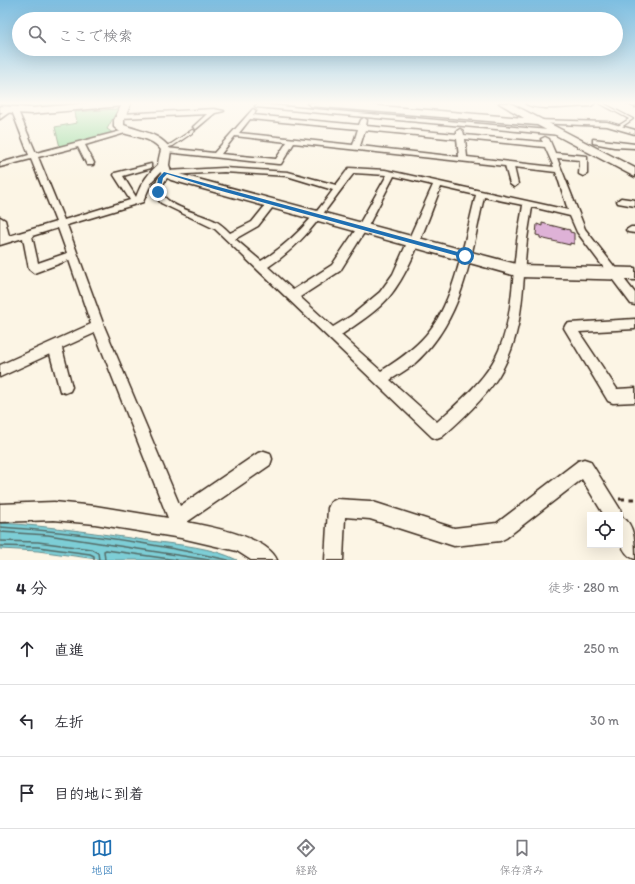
<!DOCTYPE html>
<html lang="ja">
<head>
<meta charset="utf-8">
<style>
	body { margin:0; font-family:Itim,"Klee One",sans-serif; background:#f7f7f7; color:#2b2b33 }
	.controls { position:absolute; right:12px; bottom:12px; display:grid; overflow:hidden; border-radius:0px; box-shadow:0 4px 16px #0002 }
	.controls button { width:36px; height:36px; display:grid; place-items:center; padding:0; border:0; border-bottom:1px solid #e1e1e2; background:#fff; color:#2b2b33; font:20px sans-serif }
	.stop { position:absolute; width:12px; height:12px; margin:-9px; border:3px solid #1f6fb2; border-radius:50%; background:#fff }
	.stop.end { background:#1f6fb2; border-color:#fff; box-shadow:0 1px 4px #0008 }
	.list { margin:0; padding:0; list-style:none }
	h2 { display:flex; justify-content:space-between; align-items:center; height:52px; margin:0; padding:0 16px; font-size:17px }
	h2 small { font-size:13px; font-weight:400; color:#7c7c81 }
	.list li { display:grid; grid-template-columns:26px 1fr auto; gap:12px; align-items:center; box-sizing:border-box; height:72px; padding:0 16px; border-top:1px solid #e1e1e2 }
	.list b { display:block; font-size:15px; white-space:nowrap }
	.list em { font-size:13px; font-style:normal; color:#7c7c81 }
	.icon { flex:none; width:22px; height:22px; fill:none; stroke:currentColor; stroke-width:2; stroke-linecap:round; stroke-linejoin:round }
	.map { position:relative; flex:none; width:635px; height:560px; overflow:hidden }
	.search { position:absolute; background:#fff; box-shadow:0 4px 16px #0002; left:12px; right:12px; top:12px; height:44px; display:flex; align-items:center; gap:10px; box-sizing:border-box; padding:0 14px; border-radius:22px; color:#7c7c81; font-size:15px }
	.sheet { height:268px; background:#fff }
	nav { display:flex; justify-content:space-around; align-items:center; box-sizing:border-box; height:56px; border-top:1px solid #e1e1e2; background:#fff; font-size:11px; color:#7c7c81 }
	nav a { display:grid; justify-items:center; gap:2px }
	nav .on { color:#1f6fb2 }
	.map>svg:first-child { display:block }
</style>
</head>
<body>
<div class="map">
<svg width="635" height="560" viewBox="0 0 635 560">
	<rect width="100%" height="100%" fill="#fcf5e5"/>
	<filter id="ink" filterUnits="userSpaceOnUse"><feTurbulence type="fractalNoise" baseFrequency=".025" numOctaves="2"/><feDisplacementMap in="SourceGraphic" scale="8" xChannelSelector="R" yChannelSelector="G"/><feConvolveMatrix kernelMatrix="1 2 1 2 8 2 1 2 1" color-interpolation-filters="sRGB"/></filter>
	<g filter="url(#ink)">
		<g fill="#9fdda5" stroke="#6d8462">
			<polygon points="0,103 78,103 61,108 0,109"/>
			<polygon points="118,109 107,129 116,135 60,147 55,127 77,123 75,112"/>
		</g>
		<path fill="#7dced6" stroke="#638c8c" d="M0,523C51,526 101,534 151,541C179,545 212,547 237,560H104L38,551L0,549Z"/>
		<g fill="none" stroke-linecap="round" stroke-linejoin="round">
			<g stroke="#556c68" stroke-width="1.5">
				<path d="M0,527C76,532 153,543 228,560"/>
				<polyline points="0,532 48,535 209,560"/>
				<polyline points="0,541 38,542 91,549 98,553 99,560"/>
				<polyline points="0,546 38,547 90,554 94,556 94,560"/>
				<polyline points="105,560 104,551 106,550 177,560"/>
			</g>
		</g>
		<polygon fill="#deb2d7" stroke="#3b2a1e" points="542,223 570,230 570,232 574,233 574,244 570,243 570,245 540,238 540,236 536,235 537,224 542,226"/>
		<g fill="none" stroke-linecap="round" stroke-linejoin="round">
			<g stroke="#3b2a1e" stroke-width="2.5">
				<g id="lane">
					<polygon points="599,103 603,103 633,119 620,128 618,128 618,126 629,119"/>
					<polygon points="192,130 195,131 173,146 165,148 163,147 171,144"/>
				</g>
			</g>
			<g stroke="#3b2a1e" stroke-width="3">
				<g id="street">
					<polygon points="626,103 635,103 635,107"/>
					<polygon points="258,104 560,131 564,133 560,135 256,107 255,106"/>
					<path d="M15,109L18,111L36,153L129,129L132,131L85,145L94,163L93,165H87L78,147L38,157L64,220L130,200L114,175L115,173L151,164V168L123,176L136,197C141,183 149,172 160,163L167,165L152,181L143,202L67,225L104,326L180,506L258,453L264,451L270,453L272,459L270,465L187,522C210,527 267,536 277,560H251L237,551L181,538L95,524L54,520L0,522V504L54,502L95,506L168,518L95,333L62,348L72,387L70,391L65,393L60,391L50,354L0,377V365L91,324L69,260L34,273L29,269L23,238L0,245V217L5,220L9,236L56,222L31,159L0,167V163L29,155L12,111ZM58,228L67,253L38,263L32,236Z"/>
					<polygon points="214,109 224,111 215,113 196,129 193,127 194,126 207,114 121,118 118,116 121,114"/>
					<path d="M253,109L256,111L253,115L359,125L361,120L364,118L367,120L366,126L457,134V131L460,129L463,131L464,135L543,142L541,139L545,137L549,139L555,153L587,156V174L583,176L579,174L580,160L557,158L585,229L635,293V305L631,304L577,232L570,216L532,207C530,221 527,235 526,250C522,294 523,337 498,377C484,399 462,419 442,437L437,439L432,437L215,229L161,203L154,194V185L163,171H166L224,168L288,172L336,185L349,168L385,170L568,210L556,172L514,167L518,184L514,187L510,184L505,166L294,143L281,164H278L166,152L162,150L166,148L214,153ZM250,119L358,129L353,145L239,133ZM365,130L457,139L459,157L360,146ZM235,136L287,142L276,159L221,154ZM465,139L545,147L554,167L467,157ZM224,172L287,176L333,190C313,218 291,243 261,261L235,239L258,226L276,203L275,201H269L252,222L230,233C225,228 220,223 213,220C201,214 165,206 162,192C161,185 165,181 169,175ZM354,173L387,175L357,228L332,265L293,290L268,267C309,240 325,209 354,173ZM394,176L433,185L393,274L380,292L351,316L333,327L300,297L340,271L367,228ZM441,187L476,195C465,237 455,302 426,335C413,350 397,361 381,371L341,335C357,324 376,312 389,297C412,269 427,221 441,187ZM484,197L523,205C521,220 517,235 516,251C512,284 512,319 499,350C487,379 459,402 437,422L390,380C398,375 406,370 413,365C464,320 470,258 484,197Z"/>
					<polygon points="6,110 11,111 0,119 0,114"/>
					<polygon points="537,120 607,122 635,130 635,134 607,126 535,123 535,121"/>
					<polygon points="593,139 635,144 635,148 614,147 593,143"/>
					<polygon points="621,198 635,200 635,206 618,203 617,201"/>
					<polygon points="631,227 635,227 635,233 628,232 626,230"/>
					<polygon points="635,319 635,329 579,332 617,389 635,388 635,402 613,403 608,401 564,328 566,324 570,323"/>
					<path d="M584,459L590,461L620,509L622,517C635,524 635,545 635,559C617,552 620,531 620,515H604L582,479L506,538L500,541L454,546L370,519L345,517L343,560H325L328,508L331,502L337,499L370,501L454,528L497,523L578,461Z"/>
				</g>
			</g>
			<g stroke="#3b2a1e" stroke-width="3">
				<g id="secondary">
					<path d="M91,103H131L124,120V125C142,132 160,133 171,150L169,165L171,171L179,174L520,265L635,268V280L520,277L171,180C155,172 157,165 161,150C149,133 125,139 114,127V120L121,106L32,114L0,112V106L32,108Z"/>
					<polygon points="307,103 344,103 524,118 499,103 510,103 635,168 635,177 537,125 311,106"/>
					<path d="M525,103H595L591,106C577,106 534,112 525,103Z"/>
				</g>
			</g>
			<polyline stroke="#3b2a1e" stroke-width="3" stroke-dasharray="6 4.5" stroke-linecap="butt" points="619,499 635,499"/>
			<use href="#lane" fill="#fcf5e5" fill-rule="evenodd"/>
			<use href="#street" fill="#fcf5e5" fill-rule="evenodd"/>
			<use href="#secondary" fill="#fcf5e5" fill-rule="evenodd"/>
		</g>
	</g>
	<linearGradient id="sky" x2="0" y2="1"><stop stop-color="#7dbee1"/><stop offset="0.57" stop-color="#fefaf3"/><stop offset="1" stop-color="#fefaf3" stop-opacity="0"/></linearGradient>
	<rect width="635" height="181" fill="url(#sky)"/>
	<polygon fill="#1f6fb2" points="164,172 465,254 468,256 465,258 214,189 167,174 163,178 160,192 156,193 158,178"/>
</svg>
<div class="controls">
<button><svg class="icon" aria-label="locate" viewBox="0 0 24 24"><circle cx="12" cy="12" r="6"/><path d="M12 2v4M12 18v4M2 12h4M18 12h4"/></svg></button>
</div>
<div class="stop" style="left:465px;top:256px"></div>
<div class="stop end" style="left:158px;top:192px"></div>
<div class="search"><svg class="icon" aria-label="search" viewBox="0 0 24 24"><circle cx="10" cy="10" r="6"/><path d="M15 15l6 6"/></svg>ここで検索</div>
</div>
<section class="sheet">
<h2>4 分<small>徒歩 · 280 m</small></h2>
<ul class="list">
<li><svg class="icon" aria-label="ahead" viewBox="0 0 24 24"><path d="M12 20V5M6 11l6-6 6 6"/></svg><div><b>直進</b></div><em>250 m</em></li>
<li><svg class="icon" aria-label="left" viewBox="0 0 24 24"><path d="M17 20v-9H6M10 6l-5 5 5 5"/></svg><div><b>左折</b></div><em>30 m</em></li>
<li><svg class="icon" aria-label="arrive" viewBox="0 0 24 24"><path d="M6 21V4h12l-3 4 3 4H6"/></svg><div><b>目的地に到着</b></div></li>
</ul>
</section>
<nav>
<a class="on"><svg class="icon" aria-label="map" viewBox="0 0 24 24"><path d="M3 6l6-2 6 2 6-2v14l-6 2-6-2-6 2zM9 4v14M15 6v14"/></svg>地図</a>
<a><svg class="icon" aria-label="directions" viewBox="0 0 24 24"><path d="M12 3l9 9-9 9-9-9zM9 14v-3h6M13 9l2 2-2 2"/></svg>経路</a>
<a><svg class="icon" aria-label="saved" viewBox="0 0 24 24"><path d="M7 4h10v16l-5-4-5 4z"/></svg>保存済み</a>
</nav>
</body>
</html>
